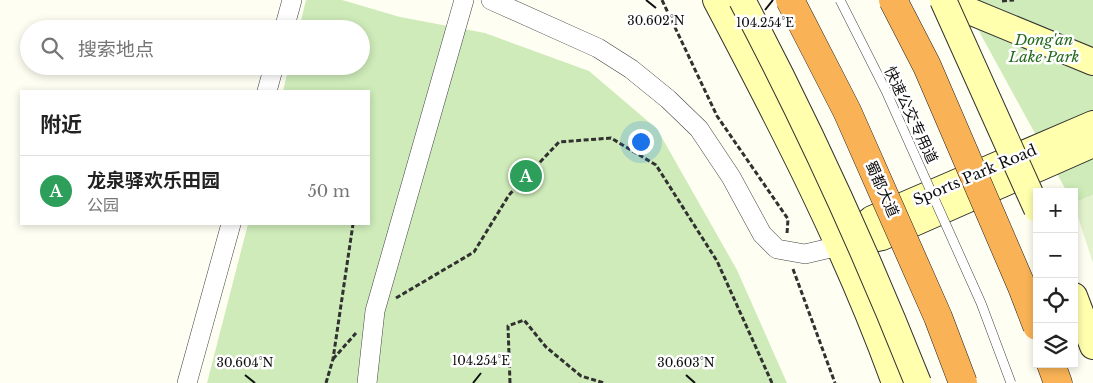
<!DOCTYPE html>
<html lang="zh">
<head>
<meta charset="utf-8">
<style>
	body { margin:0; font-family:"Libre Baskerville","Noto Sans SC",serif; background:#f2f2f2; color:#222 }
	.controls { position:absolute; right:15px; bottom:15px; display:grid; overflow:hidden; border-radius:0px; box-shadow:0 2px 8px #0003 }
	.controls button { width:45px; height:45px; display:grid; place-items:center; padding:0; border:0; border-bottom:1px solid #e0e0e0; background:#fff; color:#222; font:25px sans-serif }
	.you { position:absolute; left:640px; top:141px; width:18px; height:18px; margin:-12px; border:4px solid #fff; border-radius:50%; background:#1a73e8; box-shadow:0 0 0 8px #1a73e833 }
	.badge { display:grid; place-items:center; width:32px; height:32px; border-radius:50%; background:#c52b22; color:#fff; font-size:16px; font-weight:700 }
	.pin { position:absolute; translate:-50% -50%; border:2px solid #fff; box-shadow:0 1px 5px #0006 }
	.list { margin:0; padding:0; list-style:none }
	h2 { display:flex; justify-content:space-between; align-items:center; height:65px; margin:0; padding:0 20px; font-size:21px }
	h2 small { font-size:16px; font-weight:400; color:#767676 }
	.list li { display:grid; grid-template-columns:32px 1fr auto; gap:15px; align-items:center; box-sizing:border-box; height:70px; padding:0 20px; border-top:1px solid #e0e0e0 }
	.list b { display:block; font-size:19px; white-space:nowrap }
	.list p { margin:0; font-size:16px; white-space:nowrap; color:#767676 }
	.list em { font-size:16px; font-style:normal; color:#767676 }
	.icon { flex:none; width:28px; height:28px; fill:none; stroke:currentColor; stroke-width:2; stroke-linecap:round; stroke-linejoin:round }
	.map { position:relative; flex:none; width:1093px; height:383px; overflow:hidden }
	.search { position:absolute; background:#fff; box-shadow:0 2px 8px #0003; left:20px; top:20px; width:350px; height:55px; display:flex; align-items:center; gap:12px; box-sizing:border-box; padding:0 18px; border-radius:28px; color:#767676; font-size:19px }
	.panel { position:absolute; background:#fff; box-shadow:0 2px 8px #0003; left:20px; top:90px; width:350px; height:135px; border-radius:0px }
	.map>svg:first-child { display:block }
</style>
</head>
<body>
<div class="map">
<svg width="1093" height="383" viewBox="0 0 1093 383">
	<rect width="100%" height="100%" fill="#fffef2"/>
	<g fill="#ceebb9">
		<polygon points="306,0 342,0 400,17 485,33 589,71 657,129 737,270 787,383 207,383 248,224 369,224 369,91 283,91 289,66 361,66 361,29 299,29"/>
		<polygon points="962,0 1093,0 1093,195 1074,203 1074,192 1067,192"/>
	</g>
	<polygon fill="#e1f2cc" points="1093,195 1093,263 1074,205 1074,203"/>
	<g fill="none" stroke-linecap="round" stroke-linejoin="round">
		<g stroke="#424242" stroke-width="20">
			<g id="street">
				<polyline points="491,0 598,48 631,69 668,99 699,129 731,177 762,234 777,249 805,254 839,246"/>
				<polyline points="284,29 292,0"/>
				<polyline points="267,91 274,66"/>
				<polyline points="187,383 231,224"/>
				<polyline points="367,383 375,311 464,0"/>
			</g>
		</g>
		<g stroke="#313131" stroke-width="28">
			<g id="secondary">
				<path d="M716,0C782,125 847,250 895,383"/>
				<polyline points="952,0 962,8 1093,62"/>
				<polyline points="843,245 882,237 1093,144"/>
				<polyline points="839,246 872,219 1093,124"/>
				<polyline points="1074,296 1093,346"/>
			</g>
		</g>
		<g stroke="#202020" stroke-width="29">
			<polyline id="highway" points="1051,364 1058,383"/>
		</g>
		<g stroke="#313131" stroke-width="3" stroke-dasharray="5 2.5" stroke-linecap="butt">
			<polyline points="662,0 717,116 788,219 787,234"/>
			<polyline points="1002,1 1014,0"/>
			<polyline points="793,269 835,383"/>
			<polyline points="396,298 474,252 509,195 559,142 611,138 656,165 717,261 772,383"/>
			<polyline points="333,359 356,333"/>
			<polyline points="326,383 333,359 353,224"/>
			<polyline points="510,383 508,326 524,320 546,347 581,376 604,383"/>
		</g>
		<use href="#street" stroke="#fff" stroke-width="19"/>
		<use href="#secondary" stroke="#ffffad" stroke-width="26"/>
		<use href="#highway" stroke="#f9b256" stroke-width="28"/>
		<g stroke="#424242" stroke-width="10" stroke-linecap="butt">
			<polyline id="lane-bridge" points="840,0 886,91 981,303 1011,383"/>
		</g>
		<g stroke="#313131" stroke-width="28" stroke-linecap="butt">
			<g id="secondary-bridge">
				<path d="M742,0C808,125 866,252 918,383"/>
				<polyline points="943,0 1037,209"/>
			</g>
		</g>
		<g stroke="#202020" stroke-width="29" stroke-linecap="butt">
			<g id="highway-bridge">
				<polyline points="790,0 847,111 938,317 963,383"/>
				<polyline points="893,0 927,66 1022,287 1037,326"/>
			</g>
		</g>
		<use href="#lane-bridge" stroke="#fff" stroke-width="9"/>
		<use href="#secondary-bridge" stroke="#ffffad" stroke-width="26"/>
		<use href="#highway-bridge" stroke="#f9b256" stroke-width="28"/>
	</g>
	<path fill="none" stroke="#0f0f0f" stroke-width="2" d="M646,0L656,8M765,10L773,0M245,375L255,383M686,375L695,383M473,383L481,373"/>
	<g text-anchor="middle" stroke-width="5" stroke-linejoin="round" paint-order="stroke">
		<g font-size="15" font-style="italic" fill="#246a1c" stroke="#fff">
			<text x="1044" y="45">Dong'an<tspan x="1044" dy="17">Lake Park</tspan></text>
		</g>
		<g font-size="15" fill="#0f0f0f" stroke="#fff">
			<text transform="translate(911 115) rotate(65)" y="5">快速公交专用道</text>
			<text transform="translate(975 175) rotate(-23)" y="5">Sports Park Road</text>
			<text transform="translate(882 189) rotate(66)" y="5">蜀都大道</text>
		</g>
	</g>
	<g font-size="12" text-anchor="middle" fill="#0f0f0f" stroke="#fff" stroke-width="5" stroke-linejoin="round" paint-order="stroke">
		<text x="656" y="25">30.602°N</text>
		<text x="765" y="27">104.254°E</text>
		<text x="481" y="365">104.254°E</text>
		<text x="245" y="367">30.604°N</text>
		<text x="686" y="367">30.603°N</text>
	</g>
</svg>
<div class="controls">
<button>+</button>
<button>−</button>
<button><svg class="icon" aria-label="locate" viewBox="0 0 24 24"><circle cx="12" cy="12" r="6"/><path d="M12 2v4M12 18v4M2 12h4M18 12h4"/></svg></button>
<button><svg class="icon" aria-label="layers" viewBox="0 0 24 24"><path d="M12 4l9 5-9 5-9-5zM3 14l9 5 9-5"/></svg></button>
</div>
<div class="you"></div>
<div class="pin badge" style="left:526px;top:176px;background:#2e9e5b">A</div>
<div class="search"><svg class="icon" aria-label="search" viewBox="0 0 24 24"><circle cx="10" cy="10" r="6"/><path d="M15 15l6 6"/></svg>搜索地点</div>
<section class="panel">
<h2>附近<small></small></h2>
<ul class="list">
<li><span class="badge" style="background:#2e9e5b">A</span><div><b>龙泉驿欢乐田园</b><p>公园</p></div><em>50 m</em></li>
</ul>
</section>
</div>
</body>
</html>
